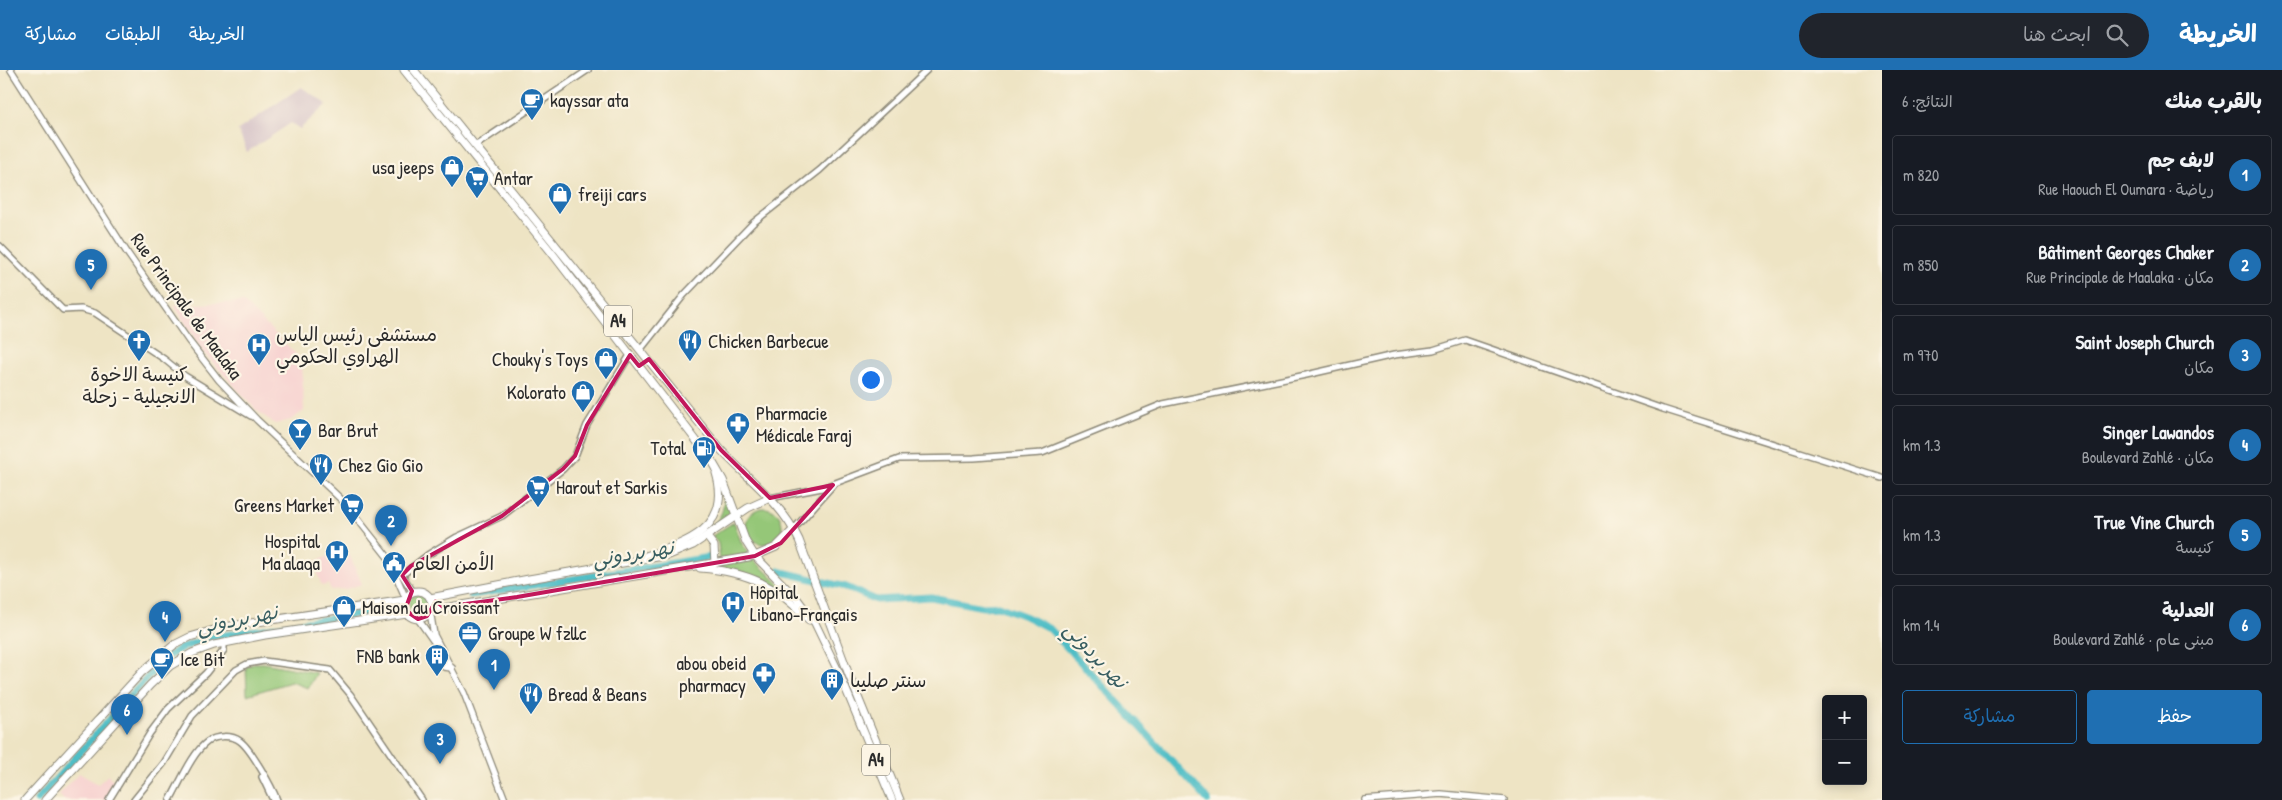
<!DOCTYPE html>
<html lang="ar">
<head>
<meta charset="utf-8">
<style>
	body { margin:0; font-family:"Patrick Hand","Playpen Sans Arabic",sans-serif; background:#20242c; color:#f1f3f6; direction:rtl }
	.controls { position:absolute; right:15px; bottom:15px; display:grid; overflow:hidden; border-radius:5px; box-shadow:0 2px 12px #0003 }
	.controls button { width:45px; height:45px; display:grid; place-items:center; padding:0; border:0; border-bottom:1px solid #363941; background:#171b24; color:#f1f3f6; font:25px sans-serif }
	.you { position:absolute; left:870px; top:309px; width:18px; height:18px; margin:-12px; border:4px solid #fff; border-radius:50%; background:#1a73e8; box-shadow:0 0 0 8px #1a73e833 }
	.badge { display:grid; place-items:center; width:32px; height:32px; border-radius:50%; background:#1f6fb2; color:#fff; font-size:16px; font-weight:700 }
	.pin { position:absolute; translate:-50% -41px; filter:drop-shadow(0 1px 2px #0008) }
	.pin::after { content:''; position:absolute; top:26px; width:18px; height:15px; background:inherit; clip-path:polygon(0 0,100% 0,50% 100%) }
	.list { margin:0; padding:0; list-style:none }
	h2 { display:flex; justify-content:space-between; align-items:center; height:65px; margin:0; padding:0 20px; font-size:21px }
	h2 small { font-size:16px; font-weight:400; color:#9ea1a6 }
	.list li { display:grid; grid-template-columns:32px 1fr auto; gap:15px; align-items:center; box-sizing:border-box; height:80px; margin:0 10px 10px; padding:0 10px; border:1px solid #363941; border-radius:5px }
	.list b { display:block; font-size:19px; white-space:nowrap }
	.list p { margin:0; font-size:16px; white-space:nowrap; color:#9ea1a6 }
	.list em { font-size:16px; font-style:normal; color:#9ea1a6 }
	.actions { display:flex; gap:10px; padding:15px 20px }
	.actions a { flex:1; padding:11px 0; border:1px solid #1f6fb2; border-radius:5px; text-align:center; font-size:18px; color:#1f6fb2 }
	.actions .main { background:#1f6fb2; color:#fff }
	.icon { flex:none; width:28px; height:28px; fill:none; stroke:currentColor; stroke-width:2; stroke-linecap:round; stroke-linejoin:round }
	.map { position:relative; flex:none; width:1882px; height:730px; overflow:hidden; direction:ltr }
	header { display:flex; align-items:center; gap:30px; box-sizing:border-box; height:70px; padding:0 25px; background:#1f6fb2; color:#fff }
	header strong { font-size:24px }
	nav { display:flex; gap:28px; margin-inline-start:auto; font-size:18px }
	.search { width:350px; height:45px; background:#20242c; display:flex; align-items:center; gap:12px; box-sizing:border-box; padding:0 18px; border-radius:28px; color:#9ea1a6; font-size:19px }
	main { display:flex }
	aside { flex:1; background:#171b24 }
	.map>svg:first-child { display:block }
</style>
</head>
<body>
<header>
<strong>الخريطة</strong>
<div class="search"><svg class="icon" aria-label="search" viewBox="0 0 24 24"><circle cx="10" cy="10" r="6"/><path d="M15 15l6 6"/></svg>ابحث هنا</div>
<nav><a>الخريطة</a><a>الطبقات</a><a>مشاركة</a></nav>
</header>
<main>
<aside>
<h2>بالقرب منك<small>النتائج: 6</small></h2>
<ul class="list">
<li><span class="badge">1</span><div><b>لابف جم</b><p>رياضة · Rue Haouch El Oumara</p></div><em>820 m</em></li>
<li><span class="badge">2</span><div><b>Bâtiment Georges Chaker</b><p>مكان · Rue Principale de Maalaka</p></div><em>850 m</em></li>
<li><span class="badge">3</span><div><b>Saint Joseph Church</b><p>مكان</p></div><em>970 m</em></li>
<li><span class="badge">4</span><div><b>Singer Lawandos</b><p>مكان · Boulevard Zahlé</p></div><em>1.3 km</em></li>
<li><span class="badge">5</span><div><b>True Vine Church</b><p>كنيسة</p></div><em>1.3 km</em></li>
<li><span class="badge">6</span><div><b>العدلية</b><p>مبنى عام · Boulevard Zahlé</p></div><em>1.4 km</em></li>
</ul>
<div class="actions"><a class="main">حفظ</a><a>مشاركة</a></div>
</aside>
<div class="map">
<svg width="1882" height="730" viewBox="0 0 1882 730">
	<rect width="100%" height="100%" fill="#fcf5e5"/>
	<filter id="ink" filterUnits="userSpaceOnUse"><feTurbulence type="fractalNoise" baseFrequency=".02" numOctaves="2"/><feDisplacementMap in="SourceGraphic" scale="10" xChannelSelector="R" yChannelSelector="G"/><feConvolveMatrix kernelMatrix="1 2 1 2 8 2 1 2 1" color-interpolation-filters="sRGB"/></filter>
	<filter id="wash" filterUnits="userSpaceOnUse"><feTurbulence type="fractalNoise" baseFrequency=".0096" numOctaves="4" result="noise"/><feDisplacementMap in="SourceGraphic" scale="20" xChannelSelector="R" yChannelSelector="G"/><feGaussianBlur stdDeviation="1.12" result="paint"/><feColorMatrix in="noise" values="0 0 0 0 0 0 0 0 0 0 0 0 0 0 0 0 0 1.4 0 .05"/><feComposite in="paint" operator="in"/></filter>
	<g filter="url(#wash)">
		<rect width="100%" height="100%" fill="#eee4c4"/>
		<g fill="#f7d0cf">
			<polygon points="243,232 302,290 304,341 291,350 275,354 256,340 202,281 174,235"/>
			<polygon points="347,479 362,514 346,519 331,520 328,514 322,516 313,492"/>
			<polygon points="79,703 98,714 108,705 116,714 106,730 64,730 59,725"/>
		</g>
		<polygon fill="#d2bec5" points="301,17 327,34 300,59 291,53 247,82 238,60"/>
		<g fill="#95c778" stroke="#607952">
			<path d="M724,415L732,444L703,466L682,478C697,466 718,459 723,438C725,430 723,422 724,415Z"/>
			<circle cx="764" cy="456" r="18"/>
			<polygon points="734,452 741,472 749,484 720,489 718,473 712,466"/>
			<polygon points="754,490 798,532 765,509 715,496"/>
			<circle cx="418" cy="534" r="9"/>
			<polygon points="254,593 264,593 317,603 308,618 291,612 247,625 246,597"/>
		</g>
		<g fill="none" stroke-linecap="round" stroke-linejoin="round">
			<g stroke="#4fbec6" stroke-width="7">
				<polyline points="778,501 846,517 876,530 931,527 983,537 998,536 1027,547 1050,559 1208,730"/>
				<polyline points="471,525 711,487"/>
				<polyline points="37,730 163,590 179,579 207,568 388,539"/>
			</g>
		</g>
	</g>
	<g filter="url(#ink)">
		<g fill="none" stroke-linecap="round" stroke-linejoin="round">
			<g stroke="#8c8878" stroke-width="8">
				<g id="tertiary">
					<polyline points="475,76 588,0"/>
					<polyline points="0,176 63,240 81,239 95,243 164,289 185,306 251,346"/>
					<polyline points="641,279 684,225 753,153 820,100 927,0"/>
					<polyline points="770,428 822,418 899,389 974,388 1042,383 1163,334 1306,305 1394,285 1433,280 1465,270 1663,339 1882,408"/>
					<polyline points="794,459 833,415"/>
					<polyline points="402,505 429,484 457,467 502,446 563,399 575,386 587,355 630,285"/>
					<polyline points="262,707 273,730"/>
					<polyline points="109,730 150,663 168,639 206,603 224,580 224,573"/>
					<polyline points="134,730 164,693 192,646 236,600 247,594 264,591 330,600 350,624 422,730"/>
					<path d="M170,730C180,713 192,683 207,672C216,665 232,665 240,671C251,679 272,717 277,730"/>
				</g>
			</g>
			<g stroke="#8c8878" stroke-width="8">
				<g id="secondary">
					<polyline points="11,0 128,184 188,270 219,310 257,350 345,433 402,505 413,522"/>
					<polyline points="390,492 406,529"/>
					<polyline points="430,541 434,565 464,623 505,730"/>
					<polyline points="418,549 437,576 444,597 452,598"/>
					<polyline points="1365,730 1441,724 1504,730"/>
				</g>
			</g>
			<g stroke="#8c8878" stroke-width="9">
				<g id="trunk">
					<polyline points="404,0 552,183 712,391 723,410 746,472 755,486 798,530 815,553 840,605 892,730"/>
					<path d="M414,0L721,380C748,409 782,433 799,470L849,605L900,730"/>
					<polyline points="707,467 714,476 715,493"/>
					<path d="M643,487C686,473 733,459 716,403"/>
					<path d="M700,498C749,502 776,515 809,550"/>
					<circle cx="418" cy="535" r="14"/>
					<polyline points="430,528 529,509 669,485 693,475 748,438 770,428"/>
					<polyline points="431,540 755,486 776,477 794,459"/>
					<polyline points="25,730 142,602 174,575 190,567 224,557 405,530"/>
					<polyline points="45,730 150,615 170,596 192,583 214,575 265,565 407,544"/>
				</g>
			</g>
			<use href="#tertiary" stroke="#fff" stroke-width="5"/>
			<use href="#secondary" stroke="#fff" stroke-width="5.5"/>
			<use href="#trunk" stroke="#fff" stroke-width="7"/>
		</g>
	</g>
	<path fill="none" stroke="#c2185b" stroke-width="4" stroke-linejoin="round" d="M630,285L639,296L649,289L721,380L770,428L833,415L781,473L755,486L517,527L443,537L436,531L427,546L418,549L405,540L412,521L402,505L411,496L502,446L563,399L575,386L587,355Z"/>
	<defs>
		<g id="cafe-pin" transform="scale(1.25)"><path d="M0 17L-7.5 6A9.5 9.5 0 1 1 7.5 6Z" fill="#1f6fb2" stroke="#fcf5e5"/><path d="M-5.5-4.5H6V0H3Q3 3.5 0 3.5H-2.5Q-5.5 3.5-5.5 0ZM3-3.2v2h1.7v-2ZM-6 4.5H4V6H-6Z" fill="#fff"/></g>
		<g id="shop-pin" transform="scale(1.25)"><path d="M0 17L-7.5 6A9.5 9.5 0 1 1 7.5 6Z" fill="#1f6fb2" stroke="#fcf5e5"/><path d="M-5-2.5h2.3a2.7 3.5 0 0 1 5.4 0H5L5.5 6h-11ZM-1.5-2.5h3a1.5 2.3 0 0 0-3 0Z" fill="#fff"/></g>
		<g id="supermarket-pin" transform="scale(1.25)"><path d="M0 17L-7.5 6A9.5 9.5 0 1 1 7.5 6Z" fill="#1f6fb2" stroke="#fcf5e5"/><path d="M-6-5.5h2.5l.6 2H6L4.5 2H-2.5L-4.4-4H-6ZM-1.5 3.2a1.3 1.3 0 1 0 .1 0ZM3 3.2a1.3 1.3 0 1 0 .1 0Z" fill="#fff"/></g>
		<g id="church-pin" transform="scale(1.25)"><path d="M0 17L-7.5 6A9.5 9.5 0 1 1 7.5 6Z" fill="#1f6fb2" stroke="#fcf5e5"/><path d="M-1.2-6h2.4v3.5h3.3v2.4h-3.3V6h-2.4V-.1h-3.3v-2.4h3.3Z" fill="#fff"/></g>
		<g id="restaurant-pin" transform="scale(1.25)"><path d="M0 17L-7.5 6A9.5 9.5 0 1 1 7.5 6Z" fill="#1f6fb2" stroke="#fcf5e5"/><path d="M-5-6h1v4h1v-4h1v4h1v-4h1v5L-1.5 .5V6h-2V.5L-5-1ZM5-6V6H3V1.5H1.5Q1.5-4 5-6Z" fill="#fff"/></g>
		<g id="hospital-pin" transform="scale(1.25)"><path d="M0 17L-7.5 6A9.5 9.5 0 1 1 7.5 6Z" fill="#1f6fb2" stroke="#fcf5e5"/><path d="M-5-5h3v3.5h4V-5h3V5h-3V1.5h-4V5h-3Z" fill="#fff"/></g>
		<g id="pharmacy-pin" transform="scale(1.25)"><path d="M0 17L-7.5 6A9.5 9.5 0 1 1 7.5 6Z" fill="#1f6fb2" stroke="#fcf5e5"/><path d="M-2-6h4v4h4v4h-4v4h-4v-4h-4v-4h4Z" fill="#fff"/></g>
		<g id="bar-pin" transform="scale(1.25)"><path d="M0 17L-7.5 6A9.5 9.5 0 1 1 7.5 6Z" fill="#1f6fb2" stroke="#fcf5e5"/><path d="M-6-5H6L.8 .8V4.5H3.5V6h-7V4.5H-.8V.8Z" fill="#fff"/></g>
		<g id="fuel-pin" transform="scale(1.25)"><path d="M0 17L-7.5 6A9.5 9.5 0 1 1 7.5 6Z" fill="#1f6fb2" stroke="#fcf5e5"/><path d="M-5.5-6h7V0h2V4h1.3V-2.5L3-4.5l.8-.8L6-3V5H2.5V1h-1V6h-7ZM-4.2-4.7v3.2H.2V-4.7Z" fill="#fff"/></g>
		<g id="civic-pin" transform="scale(1.25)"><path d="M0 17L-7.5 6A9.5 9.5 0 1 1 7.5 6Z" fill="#1f6fb2" stroke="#fcf5e5"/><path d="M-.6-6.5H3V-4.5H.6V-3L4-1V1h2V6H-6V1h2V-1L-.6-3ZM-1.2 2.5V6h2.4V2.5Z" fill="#fff"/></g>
		<g id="office-pin" transform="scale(1.25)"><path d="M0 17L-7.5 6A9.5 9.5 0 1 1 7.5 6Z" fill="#1f6fb2" stroke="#fcf5e5"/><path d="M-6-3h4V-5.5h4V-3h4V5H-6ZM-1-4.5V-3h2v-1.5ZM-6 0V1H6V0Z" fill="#fff"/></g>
		<g id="building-pin" transform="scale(1.25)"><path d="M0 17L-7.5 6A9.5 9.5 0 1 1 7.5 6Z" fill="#1f6fb2" stroke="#fcf5e5"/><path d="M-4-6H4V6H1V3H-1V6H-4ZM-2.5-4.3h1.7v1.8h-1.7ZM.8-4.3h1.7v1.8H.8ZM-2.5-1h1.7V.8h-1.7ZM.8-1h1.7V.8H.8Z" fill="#fff"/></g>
	</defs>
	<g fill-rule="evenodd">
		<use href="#cafe-pin" x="532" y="30"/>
		<use href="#shop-pin" x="452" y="97"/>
		<use href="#supermarket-pin" x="477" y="108"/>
		<use href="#shop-pin" x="560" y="124"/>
		<use href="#church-pin" x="139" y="271"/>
		<use href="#restaurant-pin" x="690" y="271"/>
		<use href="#hospital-pin" x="259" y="275"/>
		<use href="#shop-pin" x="606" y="289"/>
		<use href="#shop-pin" x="583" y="322"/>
		<use href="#pharmacy-pin" x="738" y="354"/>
		<use href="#bar-pin" x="300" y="360"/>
		<use href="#fuel-pin" x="704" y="378"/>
		<use href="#restaurant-pin" x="321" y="395"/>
		<use href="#supermarket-pin" x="538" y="417"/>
		<use href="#supermarket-pin" x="352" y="435"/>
		<use href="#hospital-pin" x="337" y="482"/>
		<use href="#civic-pin" x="394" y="493"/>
		<use href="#hospital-pin" x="733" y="533"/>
		<use href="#shop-pin" x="344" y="537"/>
		<use href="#office-pin" x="470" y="563"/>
		<use href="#building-pin" x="437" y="586"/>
		<use href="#cafe-pin" x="162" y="589"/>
		<use href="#pharmacy-pin" x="764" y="604"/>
		<use href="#building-pin" x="832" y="610"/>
		<use href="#restaurant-pin" x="531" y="624"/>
	</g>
	<g text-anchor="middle" stroke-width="4.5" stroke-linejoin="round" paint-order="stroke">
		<g fill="#fcf5e5" stroke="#6a6863" stroke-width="1">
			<rect x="604" y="235.5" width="28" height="31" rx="4"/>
			<rect x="862" y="674.5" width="28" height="31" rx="4"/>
		</g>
		<g font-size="18" font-weight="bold" fill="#2b2b2b">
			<text x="618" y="257">A4</text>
			<text x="876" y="696">A4</text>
		</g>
		<g font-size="19" fill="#2b2b2b" stroke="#fcf5e5" text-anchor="start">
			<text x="550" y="37">kayssar ata</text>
			<text x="434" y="104" text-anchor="end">usa jeeps</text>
			<text x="494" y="115">Antar</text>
			<text x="578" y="131">freiji cars</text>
			<text x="276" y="271">مستشفى رئيس الياس<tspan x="276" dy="22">الهراوي الحكومي</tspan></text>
			<text x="708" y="278">Chicken Barbecue</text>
			<text x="588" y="296" text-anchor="end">Chouky's Toys</text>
			<text x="139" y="311" text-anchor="middle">كنيسة الاخوة<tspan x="139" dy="22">الانجيلية - زحلة</tspan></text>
			<text x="566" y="329" text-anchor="end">Kolorato</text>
			<text x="756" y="350">Pharmacie<tspan x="756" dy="22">Médicale Faraj</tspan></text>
			<text x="318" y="367">Bar Brut</text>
			<text x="686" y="385" text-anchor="end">Total</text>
			<text x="338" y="402">Chez Gio Gio</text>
			<text x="556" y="424">Harout et Sarkis</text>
			<text x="334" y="442" text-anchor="end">Greens Market</text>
			<text x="320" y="478" text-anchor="end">Hospital<tspan x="320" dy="22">Ma'alaqa</tspan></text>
			<text x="412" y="500">الأمن العام</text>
			<text x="750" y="529">Hôpital<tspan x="750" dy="22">Libano-Français</tspan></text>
			<text x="362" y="544">Maison du Croissant</text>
			<text x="488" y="570">Groupe W fzllc</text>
			<text x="420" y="593" text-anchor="end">FNB bank</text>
			<text x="180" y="596">Ice Bit</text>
			<text x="746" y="600" text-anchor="end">abou obeid<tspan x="746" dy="22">pharmacy</tspan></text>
			<text x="850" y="617">سنتر صليبا</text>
			<text x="548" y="631">Bread &amp; Beans</text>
		</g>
		<g font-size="19" fill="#2b2b2b" stroke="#fcf5e5">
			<text transform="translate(187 236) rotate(54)" y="7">Rue Principale de Maalaka</text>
		</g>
		<g font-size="20" font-style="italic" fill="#385e61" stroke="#fcf5e5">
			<text transform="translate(633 483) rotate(-9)" y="7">نهر بردوني</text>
			<text transform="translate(237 549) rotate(-11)" y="7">نهر بردوني</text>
			<text transform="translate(1096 585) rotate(47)" y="7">نهر بردوني</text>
		</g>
	</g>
</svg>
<div class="controls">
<button>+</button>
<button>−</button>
</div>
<div class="you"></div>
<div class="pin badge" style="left:494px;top:620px">1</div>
<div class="pin badge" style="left:391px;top:476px">2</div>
<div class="pin badge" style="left:440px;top:694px">3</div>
<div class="pin badge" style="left:165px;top:572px">4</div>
<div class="pin badge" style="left:91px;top:220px">5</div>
<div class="pin badge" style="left:127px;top:665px">6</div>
</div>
</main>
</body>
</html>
